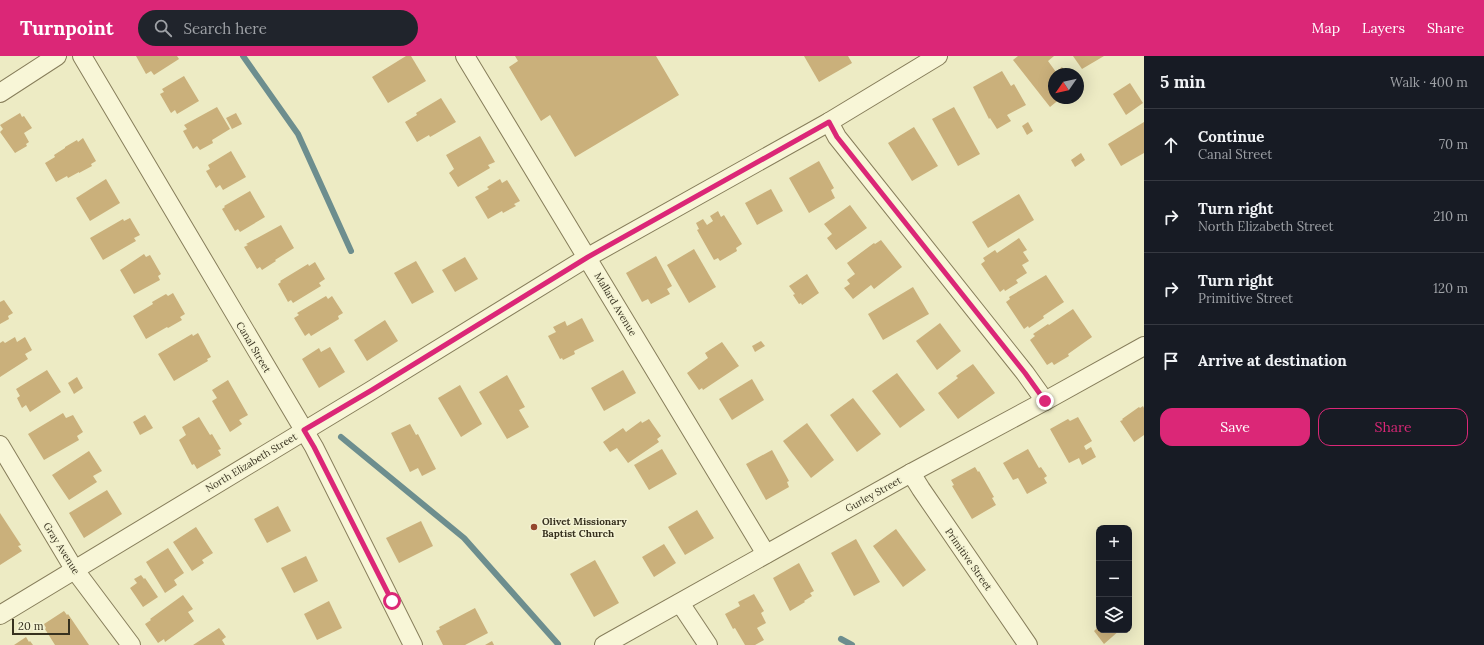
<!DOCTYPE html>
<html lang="en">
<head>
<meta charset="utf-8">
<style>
	body { margin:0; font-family:Lora,serif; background:#20242c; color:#f1f3f6 }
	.controls { position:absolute; right:12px; bottom:12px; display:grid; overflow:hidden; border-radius:8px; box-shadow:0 4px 16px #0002 }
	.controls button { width:36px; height:36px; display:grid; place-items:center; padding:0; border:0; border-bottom:1px solid #363941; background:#171b24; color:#f1f3f6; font:20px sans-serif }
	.compass { position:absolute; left:1048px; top:12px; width:36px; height:36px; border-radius:50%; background:#171b24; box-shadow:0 4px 16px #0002; rotate:236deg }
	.scale { position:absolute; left:12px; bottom:10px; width:58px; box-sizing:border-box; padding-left:4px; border:2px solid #37311f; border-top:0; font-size:11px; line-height:14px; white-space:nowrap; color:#37311f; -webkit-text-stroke:3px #f4f3d3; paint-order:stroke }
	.stop { position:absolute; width:12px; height:12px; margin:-9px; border:3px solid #db2777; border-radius:50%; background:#fff }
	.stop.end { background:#db2777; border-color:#fff; box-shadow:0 1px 4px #0008 }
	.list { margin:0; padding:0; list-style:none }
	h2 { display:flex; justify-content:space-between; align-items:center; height:52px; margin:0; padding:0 16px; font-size:17px }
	h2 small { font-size:13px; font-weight:400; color:#9ea1a6 }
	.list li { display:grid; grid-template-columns:26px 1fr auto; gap:12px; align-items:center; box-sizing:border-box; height:72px; padding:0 16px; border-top:1px solid #363941 }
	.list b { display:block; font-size:15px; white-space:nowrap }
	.list p { margin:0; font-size:13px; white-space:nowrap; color:#9ea1a6 }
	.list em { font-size:13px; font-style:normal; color:#9ea1a6 }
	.actions { display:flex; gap:8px; padding:12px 16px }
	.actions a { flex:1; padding:9px 0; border:1px solid #db2777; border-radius:12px; text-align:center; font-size:14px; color:#db2777 }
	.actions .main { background:#db2777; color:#fff }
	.icon { flex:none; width:22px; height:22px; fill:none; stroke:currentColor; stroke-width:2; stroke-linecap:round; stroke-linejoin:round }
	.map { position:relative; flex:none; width:1144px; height:589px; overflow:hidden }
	header { display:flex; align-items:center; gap:24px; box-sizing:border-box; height:56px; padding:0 20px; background:#db2777; color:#fff }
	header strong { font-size:19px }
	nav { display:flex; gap:22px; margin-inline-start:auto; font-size:14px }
	.search { width:280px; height:36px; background:#20242c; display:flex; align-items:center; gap:10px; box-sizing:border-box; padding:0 14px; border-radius:22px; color:#9ea1a6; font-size:15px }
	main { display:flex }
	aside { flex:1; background:#171b24 }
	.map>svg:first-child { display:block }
</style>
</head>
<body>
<header>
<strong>Turnpoint</strong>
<div class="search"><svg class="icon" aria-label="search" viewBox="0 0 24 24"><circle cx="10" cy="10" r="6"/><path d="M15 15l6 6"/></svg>Search here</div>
<nav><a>Map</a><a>Layers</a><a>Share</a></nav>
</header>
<main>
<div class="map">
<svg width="1144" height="589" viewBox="0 0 1144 589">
	<rect width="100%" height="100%" fill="#edebc4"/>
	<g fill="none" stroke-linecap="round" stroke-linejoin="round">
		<g stroke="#6d8e8e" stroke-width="6">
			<polyline points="243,0 298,78 351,195"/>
			<polyline points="341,381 464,482 558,588"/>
			<polyline points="841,583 852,589"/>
		</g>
	</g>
	<g fill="#cab07b">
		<polygon points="136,0 177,0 179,3 154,19 151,15 146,18"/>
		<polygon points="406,0 411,0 426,25 388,47 372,21"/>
		<polygon points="515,0 656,0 679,39 575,101 550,59 541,65 509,11 518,5"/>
		<polygon points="804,0 848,0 852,7 819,26"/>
		<polygon points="1018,0 1054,0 1048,5 1056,16 1062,11 1067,18 1054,18 1054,42 1061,42 1050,51 1013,4"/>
		<polygon points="1073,0 1104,0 1082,13"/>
		<polygon points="1002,15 1011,30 1014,28 1026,49 1007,59 1011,65 997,73 990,62 989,63 973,31"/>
		<polygon points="184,20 199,45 177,58 175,54 171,57 160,38 164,36 162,33"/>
		<polygon points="1130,27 1143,47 1126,59 1113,38"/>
		<polygon points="441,42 456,66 430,81 429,79 417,86 405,66 417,59 416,57"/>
		<polygon points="217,51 230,73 212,84 213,87 200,94 197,90 193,93 183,75 187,73 184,69"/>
		<polygon points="954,51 980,98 958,110 932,63"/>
		<polygon points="20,57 22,61 24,60 32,72 24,77 29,86 26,88 27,90 15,97 0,76 3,73 0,69"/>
		<polygon points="236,57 242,68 232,73 226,62"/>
		<polygon points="1028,66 1033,75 1027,79 1022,70"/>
		<polygon points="1144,66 1144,97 1121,110 1108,88"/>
		<polygon points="914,71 938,110 912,125 888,87"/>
		<polygon points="480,80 495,106 488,109 490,112 458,131 449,117 454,113 446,99"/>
		<polygon points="83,82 96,105 91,108 92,110 79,117 79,116 68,122 67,120 56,126 45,107 55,101 54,99 65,92 65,91 77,84 78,86"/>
		<polygon points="231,95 246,121 223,134 220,129 216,132 206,115 210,113 208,109"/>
		<polygon points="1081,97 1085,104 1075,111 1071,104"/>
		<polygon points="819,105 834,132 831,134 835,142 809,157 789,122"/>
		<polygon points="106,123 120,147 90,165 76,142"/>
		<polygon points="500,123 502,127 507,124 520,145 514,148 516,150 503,157 502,155 488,163 475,141 489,133 487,131"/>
		<polygon points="771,133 783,155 757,169 745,147"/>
		<polygon points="250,135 265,161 240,176 238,173 235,175 222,153 225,151 224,150"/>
		<polygon points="1019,138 1034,164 988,192 972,166"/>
		<polygon points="850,149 867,172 836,194 827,182 832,178 824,168"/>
		<polygon points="718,155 721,161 724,159 742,188 736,192 737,195 720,205 718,202 714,204 697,174 699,173 696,167 703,163 707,169 713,165 710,160"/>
		<polygon points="130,162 140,179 134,182 136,185 103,204 90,182 123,163 124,165"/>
		<polygon points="281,169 294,192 275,204 276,205 262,214 260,211 257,213 244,191 248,189 246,188"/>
		<polygon points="1019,182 1027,194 1023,196 1029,205 1022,209 1027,217 1016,224 1018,227 1005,235 1004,233 1000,236 981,208 985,205 983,202 995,194 997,197"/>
		<polygon points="881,184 902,211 874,233 871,229 853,243 844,232 850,228 847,224 855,218 847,207 874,187 875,188"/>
		<polygon points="694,193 716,231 689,247 667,209"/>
		<polygon points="144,198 146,201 150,199 161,218 158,220 160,224 134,238 120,214"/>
		<polygon points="656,200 672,230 667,233 670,238 651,248 648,243 642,246 626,217"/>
		<polygon points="465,201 478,223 455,236 442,214"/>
		<polygon points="416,205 434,236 412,248 394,217"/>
		<polygon points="315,206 325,223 319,227 321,230 293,247 291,244 288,246 278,228 281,226 280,225 308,208 309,210"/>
		<polygon points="807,218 819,237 802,249 801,247 799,248 793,239 795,238 789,230"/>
		<polygon points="1046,219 1064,246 1043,260 1044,262 1029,272 1028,270 1024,273 1006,246 1010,243 1009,241"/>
		<polygon points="913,231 929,258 883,284 868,258"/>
		<polygon points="173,237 185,258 180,261 182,264 168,272 167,271 146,283 133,260 153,248 152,246 166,238 168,240"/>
		<polygon points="326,240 328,243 332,240 343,257 338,260 339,263 311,280 309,277 305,280 294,262 299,259 297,257"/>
		<polygon points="4,244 13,257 8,260 9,263 0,268 0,246"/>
		<polygon points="1073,253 1092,281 1068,298 1069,300 1054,309 1052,306 1047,309 1030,284 1035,280 1033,278 1048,268 1049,269"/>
		<polygon points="582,262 594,285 574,295 575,298 563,304 562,302 560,303 548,280 556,276 553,271 565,265 567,270"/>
		<polygon points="385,264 398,285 367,305 354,284"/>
		<polygon points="940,267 961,295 937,314 916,285"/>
		<polygon points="198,277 211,301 207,303 208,305 174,325 158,298 192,278 193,280"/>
		<polygon points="15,281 17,286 25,281 32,294 25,298 28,303 0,321 0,287 3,285 5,287"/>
		<polygon points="761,285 765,290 755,296 752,290"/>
		<polygon points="722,286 739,310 703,334 702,332 699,334 687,317 708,302 705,297"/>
		<polygon points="330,291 345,316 319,332 302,303 319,292 321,296"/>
		<polygon points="973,308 995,337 958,363 938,337 958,322 956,320"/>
		<polygon points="47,314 61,336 30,356 26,349 22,352 17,342 20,340 16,333"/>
		<polygon points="623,314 636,337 604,355 591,332"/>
		<polygon points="897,317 925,354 900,372 872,335"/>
		<polygon points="507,319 525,351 519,354 529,371 507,383 479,336"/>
		<polygon points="77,321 83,332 74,338 68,327"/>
		<polygon points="752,323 764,344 732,364 719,343"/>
		<polygon points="228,324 248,359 239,364 242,368 230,376 212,345 217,342 212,334"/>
		<polygon points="460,329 482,368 461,381 438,342"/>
		<polygon points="853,342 881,378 857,396 830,359"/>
		<polygon points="1143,350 1144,352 1144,379 1134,386 1120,365 1123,364 1122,363 1139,351 1140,352"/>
		<polygon points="63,357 66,362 73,359 83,376 77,380 79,384 44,404 28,378"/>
		<polygon points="145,359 153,372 140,379 133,366"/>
		<polygon points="199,361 210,379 212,378 221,393 218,394 221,399 197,413 194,408 192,409 179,384 186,379 182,371"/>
		<polygon points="1078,361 1092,385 1084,390 1086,394 1091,391 1096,401 1082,409 1079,402 1069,407 1050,373 1068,363 1070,365"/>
		<polygon points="649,363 661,380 657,383 659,386 628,407 617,392 610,396 603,386 623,372 626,376 641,365 642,367"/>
		<polygon points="807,367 834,404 811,422 783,385"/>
		<polygon points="410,368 416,379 418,378 436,413 422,420 418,412 410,416 391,377"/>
		<polygon points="662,393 677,418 649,434 634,409"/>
		<polygon points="1028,393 1039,412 1041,411 1047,420 1044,422 1047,427 1027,438 1018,422 1013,424 1003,407"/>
		<polygon points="772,394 789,425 787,426 789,431 766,444 746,408"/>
		<polygon points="89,395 102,415 93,420 97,426 69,444 52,419"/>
		<polygon points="975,411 978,416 979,415 994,441 992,442 996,449 972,463 952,430 954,429 951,424"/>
		<polygon points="107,434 122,458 84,482 69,457"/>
		<polygon points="278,450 291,475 267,487 254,463"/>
		<polygon points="697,454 714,482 685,499 668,471"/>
		<polygon points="0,457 21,489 18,490 22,495 0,509"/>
		<polygon points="421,465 433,490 399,507 386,482"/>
		<polygon points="196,471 213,497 202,504 204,507 192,515 173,486"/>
		<polygon points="896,473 926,514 903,531 873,490"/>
		<polygon points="856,483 880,526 854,540 831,497"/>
		<polygon points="664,488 676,507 654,521 642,501"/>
		<polygon points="168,492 184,517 174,524 177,529 165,537 146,506"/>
		<polygon points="306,500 318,525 294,537 281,512"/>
		<polygon points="595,504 619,547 594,561 570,518"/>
		<polygon points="799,507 814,535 810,537 812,540 804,545 805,546 790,555 773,522"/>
		<polygon points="141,519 144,523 145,522 158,541 143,551 130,532 137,527 134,523"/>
		<polygon points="754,538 764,555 761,557 766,567 757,572 764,584 755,589 745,589 735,572 733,573 725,558 740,550 738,546"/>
		<polygon points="183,539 193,553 188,556 194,565 165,586 164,583 158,587 145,568 151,564 150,563"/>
		<polygon points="329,545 342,572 317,584 304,558"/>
		<polygon points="475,552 488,577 465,589 443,589 436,575 440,573 439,571"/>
		<polygon points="64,555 67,559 68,558 89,589 55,589 45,573 46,572 44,568"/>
		<polygon points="1099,570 1099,574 1120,574 1104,588 1094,575"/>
		<polygon points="219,572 226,581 222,584 225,589 193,589"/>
		<polygon points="26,581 29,586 30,585 33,589 14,589"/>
		<polygon points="492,585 494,589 485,589"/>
	</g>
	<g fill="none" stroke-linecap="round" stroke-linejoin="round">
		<g stroke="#877e5b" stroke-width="20">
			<g id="street">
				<polyline points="82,0 314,391 413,589"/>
				<polyline points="465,0 766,498"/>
				<polyline points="0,37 57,0"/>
				<polyline points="829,66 837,81 1025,317 1045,345"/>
				<polyline points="0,389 74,513 131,589"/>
				<polyline points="911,417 921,433 1028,589"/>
				<polyline points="680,547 708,589"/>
				<polyline points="0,559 372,334 588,201 829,66 938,0"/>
				<polyline points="604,589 911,417 1045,345 1144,290"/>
			</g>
		</g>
		<use href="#street" stroke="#f8f6d7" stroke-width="18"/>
	</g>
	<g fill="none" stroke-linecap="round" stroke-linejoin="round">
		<polyline stroke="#db2777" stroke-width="5" points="392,545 314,391 304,374 372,334 588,201 829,66 837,81 1025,317 1045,345"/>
	</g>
	<circle fill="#94472d" stroke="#f4f3d3" stroke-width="1.5" cx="534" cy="471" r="4"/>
	<g text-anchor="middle" stroke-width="3" stroke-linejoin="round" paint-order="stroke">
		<g font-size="10" fill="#37311f" stroke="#f4f3d3">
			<text transform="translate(616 248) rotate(59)" y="4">Mallard Avenue</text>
			<text transform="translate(254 291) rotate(59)" y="4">Canal Street</text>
			<text transform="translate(251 406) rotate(-31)" y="4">North Elizabeth Street</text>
			<text transform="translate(873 438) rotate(-29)" y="4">Gurley Street</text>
			<text transform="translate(62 492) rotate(58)" y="4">Gray Avenue</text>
			<text transform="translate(969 503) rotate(55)" y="4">Primitive Street</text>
		</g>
		<g font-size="10" font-weight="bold" fill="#37311f" stroke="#f4f3d3" text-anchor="start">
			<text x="542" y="469">Olivet Missionary<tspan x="542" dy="12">Baptist Church</tspan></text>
		</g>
	</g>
</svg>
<div class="controls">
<button>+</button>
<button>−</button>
<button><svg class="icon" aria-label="layers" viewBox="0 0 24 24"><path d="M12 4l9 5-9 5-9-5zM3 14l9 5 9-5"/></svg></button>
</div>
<svg class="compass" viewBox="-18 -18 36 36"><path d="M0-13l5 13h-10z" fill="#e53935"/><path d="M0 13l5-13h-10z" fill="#9ea1a6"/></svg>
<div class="scale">20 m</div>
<div class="stop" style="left:392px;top:545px"></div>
<div class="stop end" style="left:1045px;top:345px"></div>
</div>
<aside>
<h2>5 min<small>Walk · 400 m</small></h2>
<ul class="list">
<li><svg class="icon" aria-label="ahead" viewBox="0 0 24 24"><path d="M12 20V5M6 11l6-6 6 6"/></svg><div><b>Continue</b><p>Canal Street</p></div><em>70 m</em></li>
<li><svg class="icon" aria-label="right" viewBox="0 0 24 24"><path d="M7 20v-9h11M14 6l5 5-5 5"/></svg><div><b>Turn right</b><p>North Elizabeth Street</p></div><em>210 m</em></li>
<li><svg class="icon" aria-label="right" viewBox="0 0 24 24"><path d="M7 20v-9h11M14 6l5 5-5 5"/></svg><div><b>Turn right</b><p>Primitive Street</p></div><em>120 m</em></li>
<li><svg class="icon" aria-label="arrive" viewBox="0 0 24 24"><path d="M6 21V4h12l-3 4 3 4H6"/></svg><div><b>Arrive at destination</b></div></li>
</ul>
<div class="actions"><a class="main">Save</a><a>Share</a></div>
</aside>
</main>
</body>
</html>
